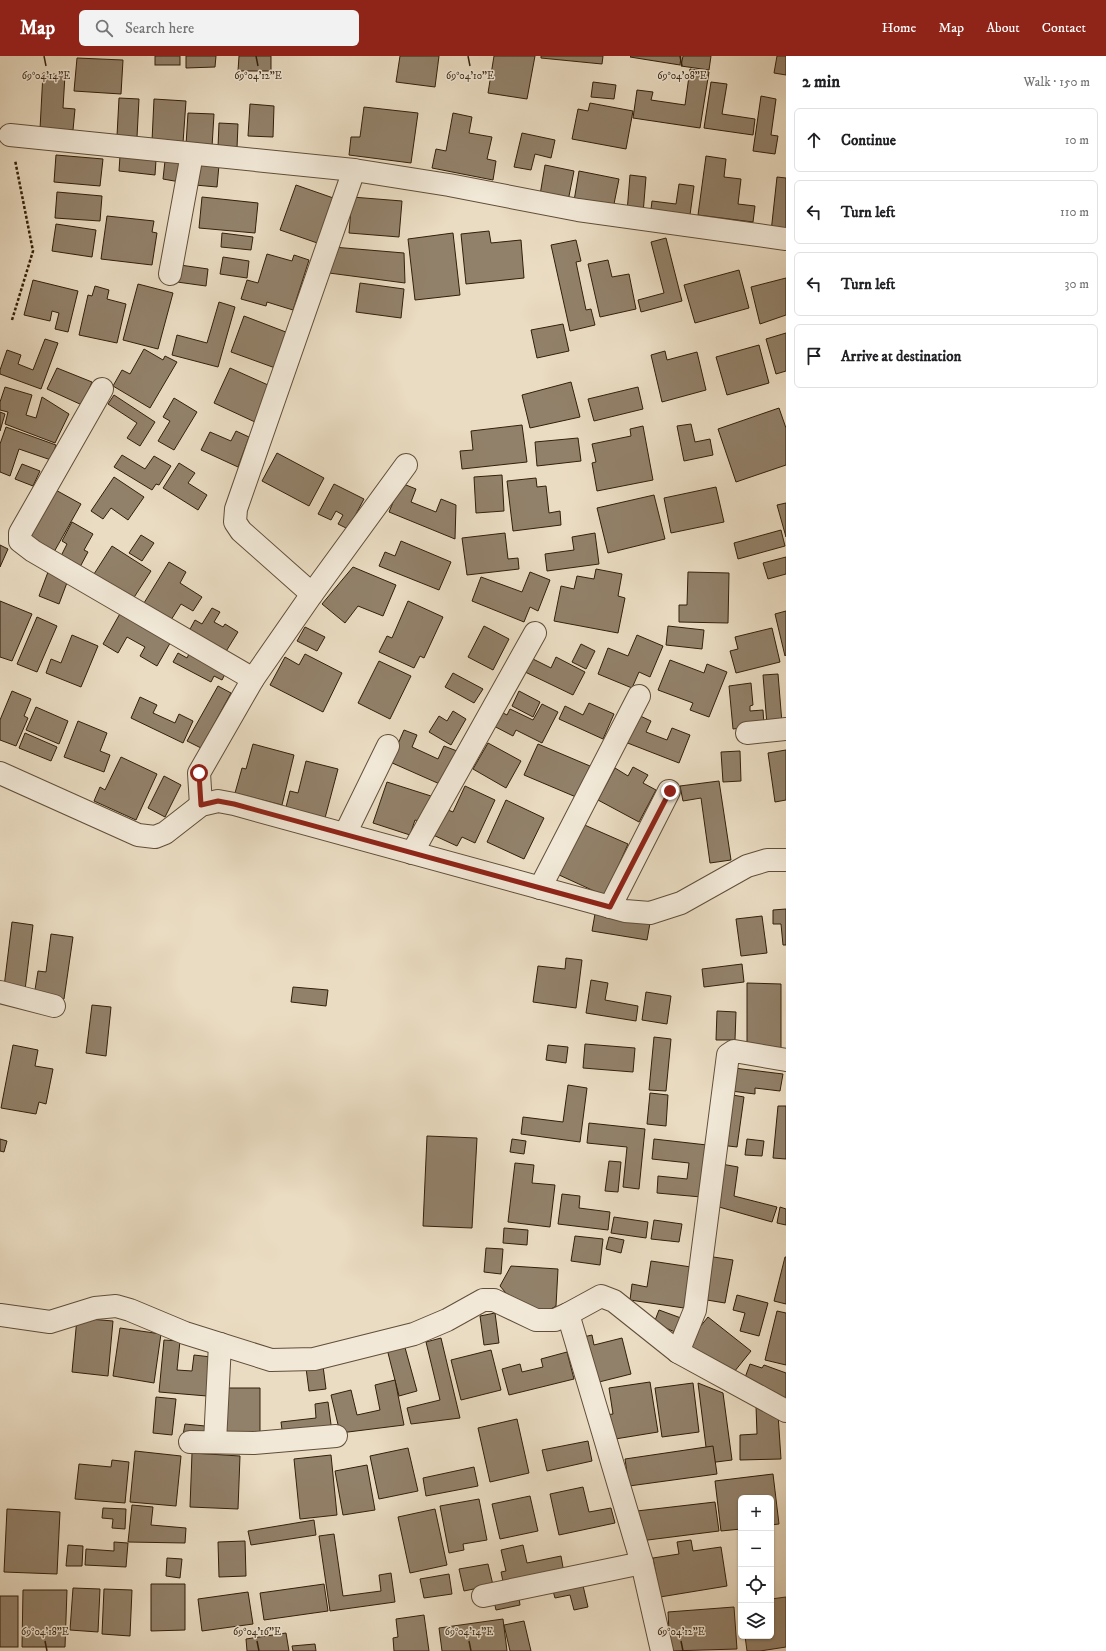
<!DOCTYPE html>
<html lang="en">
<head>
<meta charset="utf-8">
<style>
	body { margin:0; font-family:"IM FELL DW Pica",serif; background:#f2f2f2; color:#202124 }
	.controls { position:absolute; right:12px; bottom:12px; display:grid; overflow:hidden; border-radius:6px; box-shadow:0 1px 3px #0004 }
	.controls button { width:36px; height:36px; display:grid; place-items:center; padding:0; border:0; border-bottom:1px solid #e0e0e0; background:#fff; color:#202124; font:20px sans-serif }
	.stop { position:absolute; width:12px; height:12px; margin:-9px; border:3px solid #8f2418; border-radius:50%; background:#fff }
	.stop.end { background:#8f2418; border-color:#fff; box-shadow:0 1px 4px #0008 }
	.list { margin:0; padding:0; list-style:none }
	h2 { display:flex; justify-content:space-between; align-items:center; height:52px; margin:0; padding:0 16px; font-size:17px }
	h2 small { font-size:13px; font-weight:400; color:#757577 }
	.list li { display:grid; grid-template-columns:26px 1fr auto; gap:12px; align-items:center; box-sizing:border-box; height:64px; margin:0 8px 8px; padding:0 8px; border:1px solid #e0e0e0; border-radius:6px }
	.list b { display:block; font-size:15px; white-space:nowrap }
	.list em { font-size:13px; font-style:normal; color:#757577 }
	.icon { flex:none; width:22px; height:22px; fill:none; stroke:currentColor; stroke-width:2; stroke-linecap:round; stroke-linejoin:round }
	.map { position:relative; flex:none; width:786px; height:1595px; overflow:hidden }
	header { display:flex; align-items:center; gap:24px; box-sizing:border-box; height:56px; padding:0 20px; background:#8f2418; color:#fff }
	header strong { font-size:19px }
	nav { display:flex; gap:22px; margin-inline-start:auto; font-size:14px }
	.search { width:280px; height:36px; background:#f2f2f2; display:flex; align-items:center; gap:10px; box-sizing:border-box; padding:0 14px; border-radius:6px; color:#757577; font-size:15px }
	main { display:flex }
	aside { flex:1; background:#fff }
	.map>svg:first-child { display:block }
</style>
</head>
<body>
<header>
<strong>Map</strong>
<div class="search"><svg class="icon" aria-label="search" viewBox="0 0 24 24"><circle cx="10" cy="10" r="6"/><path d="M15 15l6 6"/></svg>Search here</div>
<nav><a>Home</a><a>Map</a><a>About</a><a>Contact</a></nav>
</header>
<main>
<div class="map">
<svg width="786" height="1595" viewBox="0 0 786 1595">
	<rect width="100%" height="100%" fill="#eadcc2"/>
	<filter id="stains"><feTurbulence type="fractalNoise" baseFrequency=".005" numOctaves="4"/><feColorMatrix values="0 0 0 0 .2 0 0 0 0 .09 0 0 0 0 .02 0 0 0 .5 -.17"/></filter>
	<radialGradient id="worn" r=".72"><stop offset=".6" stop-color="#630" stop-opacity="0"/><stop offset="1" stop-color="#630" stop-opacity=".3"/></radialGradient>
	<g fill="#92816a" stroke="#331f0a">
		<rect x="155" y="0" width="25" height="9"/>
		<polygon points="186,0 216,0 215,11 186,12"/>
		<polygon points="239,0 271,0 271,15 238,15"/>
		<polygon points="400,0 439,0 435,31 396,26"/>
		<polygon points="494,0 535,0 527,43 488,37"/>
		<polygon points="541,0 603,0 602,8 541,2"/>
		<polygon points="631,0 681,0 680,9 630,1"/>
		<polygon points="683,0 711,0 709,14 681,10"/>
		<polygon points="777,0 786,0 786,19 774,17"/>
		<polygon points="77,2 123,4 121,38 74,35"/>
		<polygon points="690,13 709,16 700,72 633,62 637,34 653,36 651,44 685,49"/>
		<polygon points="43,17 65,19 63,52 75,53 73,74 40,73"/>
		<polygon points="593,26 616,29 614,43 591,41"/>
		<polygon points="711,26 727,28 722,58 755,63 753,79 704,72"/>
		<polygon points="761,40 776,43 771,79 778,80 775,98 753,95"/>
		<polygon points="119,42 139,43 137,81 117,80"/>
		<polygon points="154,43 186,45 183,87 152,85"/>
		<polygon points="590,47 633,55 626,93 572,83 578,53 588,55"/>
		<polygon points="250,48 274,50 273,81 248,80"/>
		<polygon points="364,51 418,57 411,107 349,99 351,81 360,81"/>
		<polygon points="188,57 214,58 212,91 186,89"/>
		<polygon points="453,57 472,61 469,77 492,81 487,103 496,105 493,124 432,112 436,93 446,95"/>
		<polygon points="219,67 238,68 237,92 218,91"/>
		<polygon points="522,77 555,84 551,102 535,98 531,114 514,111"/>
		<polygon points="56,99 103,103 100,130 54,126"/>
		<polygon points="120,100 156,104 155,119 119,115"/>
		<polygon points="706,100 726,103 724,121 741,123 738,148 755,150 753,166 698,159"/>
		<polygon points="165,105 183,107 180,126 163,123"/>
		<polygon points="197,107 219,109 217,131 195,129"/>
		<polygon points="545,109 574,115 568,145 540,139"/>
		<polygon points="579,115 619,123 613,153 574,145"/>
		<polygon points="630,119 646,121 643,158 627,156"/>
		<polygon points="777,121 786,122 786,178 771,176"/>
		<polygon points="679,128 694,130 689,166 650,161 652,145 676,148"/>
		<polygon points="296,129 339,144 323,189 280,174"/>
		<polygon points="57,136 102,140 100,165 55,162"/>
		<polygon points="202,141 258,147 255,177 199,172"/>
		<polygon points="352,141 402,145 399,181 349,177"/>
		<polygon points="107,160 154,165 152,176 157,177 152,209 101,203"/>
		<polygon points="56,168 96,174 92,201 52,195"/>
		<polygon points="489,175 491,187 521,184 524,222 466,228 461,178"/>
		<polygon points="222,177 253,181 251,194 221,191"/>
		<polygon points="453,177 460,239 415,244 408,183"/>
		<polygon points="666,182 682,245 641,256 638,244 664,237 651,186"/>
		<polygon points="576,184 581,205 576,206 586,254 591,253 595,269 570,275 551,189"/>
		<polygon points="333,191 404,197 405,227 329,217"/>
		<polygon points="267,198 292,205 294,199 309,204 293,254 267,246 266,250 241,243 247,224 258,227"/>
		<polygon points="223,201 249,205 247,222 220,218"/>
		<polygon points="608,204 612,221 629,218 636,253 600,261 588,208"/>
		<polygon points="180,209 208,213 206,230 177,226"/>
		<polygon points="739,214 749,252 695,267 684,229"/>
		<polygon points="786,222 786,259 760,268 751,231"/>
		<polygon points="33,224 78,235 68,276 55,273 59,257 52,255 50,265 24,259"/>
		<polygon points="360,227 404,233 401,262 356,256"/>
		<polygon points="138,228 173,237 158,293 123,284"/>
		<polygon points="95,230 109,234 107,243 126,248 117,287 79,279 88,239 92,240"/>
		<polygon points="219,246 235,251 218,311 172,299 177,279 207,287"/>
		<polygon points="244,260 291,278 278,313 231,296"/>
		<polygon points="563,268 569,295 537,302 531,274"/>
		<polygon points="786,277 786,315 776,318 766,283"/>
		<polygon points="45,283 58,287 41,333 0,318 0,314 7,294 21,299 18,308 33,314"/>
		<polygon points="759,289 769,327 727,339 716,301"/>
		<polygon points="144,293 163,304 165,300 177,306 150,352 113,330 122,314 130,318"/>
		<polygon points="665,295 667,304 697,296 706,334 662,346 651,299"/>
		<polygon points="57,312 92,326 82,349 47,333"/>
		<polygon points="230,312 268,329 255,366 214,347"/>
		<polygon points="571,326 580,361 530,372 522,339"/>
		<polygon points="5,331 32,339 26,359 36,362 42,341 69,358 55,387 5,368 8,356 0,354 0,346"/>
		<polygon points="638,331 643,353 594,365 588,343"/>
		<polygon points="114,339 155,366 140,390 127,382 137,367 108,348"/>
		<polygon points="174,342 197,356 174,394 158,385 170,365 163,361"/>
		<polygon points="779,352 786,372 786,409 736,426 718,373"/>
		<polygon points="0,356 5,358 0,375"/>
		<polygon points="691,368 695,386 710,383 713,399 684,405 677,370"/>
		<polygon points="522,369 527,406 462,413 460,395 473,394 471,375"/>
		<polygon points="643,370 653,424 597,435 592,407 596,406 592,388 631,380 630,373"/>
		<polygon points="6,371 56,389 51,404 19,393 10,420 0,416 0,388"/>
		<polygon points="236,375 249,381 238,411 201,394 210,376 231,385"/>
		<polygon points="578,382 581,405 537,410 535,386"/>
		<polygon points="277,397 324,422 309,450 262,425"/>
		<polygon points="122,399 145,413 154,400 171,410 159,429 156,428 152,434 114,411"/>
		<polygon points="179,407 195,417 188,427 207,439 198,454 163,432"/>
		<polygon points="22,408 40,415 33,430 15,423"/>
		<polygon points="502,419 504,455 476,457 474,421"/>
		<polygon points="114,421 144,441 128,464 111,452 103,463 91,455"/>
		<polygon points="536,422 537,431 546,430 549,457 560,455 561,469 513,475 507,425"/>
		<polygon points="401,427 416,433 411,446 436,456 441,443 456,449 455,483 389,456"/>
		<polygon points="334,428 364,443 348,473 338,468 343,459 336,455 331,464 318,458"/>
		<polygon points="716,431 724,466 671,477 664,442"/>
		<polygon points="52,432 81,448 54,496 25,481"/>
		<polygon points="654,439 665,483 608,497 597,452"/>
		<polygon points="786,447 786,481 777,449"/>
		<polygon points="72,466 93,478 84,494 88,496 80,511 61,500 67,488 62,485"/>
		<polygon points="781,474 785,490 738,503 734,487"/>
		<polygon points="505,477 508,503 518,502 519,513 467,519 462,482"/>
		<polygon points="595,477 599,508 547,515 545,498 574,494 572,481"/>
		<polygon points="141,479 154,487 142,505 129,497"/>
		<polygon points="401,485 451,506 439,534 379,510 385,496 395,500"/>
		<polygon points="0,489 8,493 0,511"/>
		<polygon points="112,490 151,515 133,543 94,518"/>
		<polygon points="786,501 786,518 768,523 763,507"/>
		<polygon points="169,506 186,516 180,527 202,541 193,555 181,548 171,564 144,547"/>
		<polygon points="353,511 396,529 383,560 358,550 345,567 322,548"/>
		<polygon points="596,513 622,518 618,540 625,542 618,577 554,565 561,530 574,533 577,520 594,523"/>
		<polygon points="48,516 68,524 59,548 39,540"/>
		<polygon points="530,516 550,524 538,555 530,551 524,566 472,545 481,521 522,536"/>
		<polygon points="688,516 729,517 728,567 679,566 679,549 687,549"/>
		<polygon points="0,545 32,558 12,605 0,601"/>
		<polygon points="408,545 443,561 424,602 420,600 414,612 379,596 387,580 392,582"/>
		<polygon points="212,552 220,556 214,566 223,571 225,568 238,576 225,597 189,575 195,564 202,568"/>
		<polygon points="122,554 173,582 157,610 140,600 145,591 127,581 118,597 103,588"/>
		<polygon points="786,555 786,599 785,600 775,558"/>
		<polygon points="37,561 57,570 37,616 17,608"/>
		<polygon points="484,570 509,583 493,614 468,601"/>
		<polygon points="668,570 704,574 702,593 666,589"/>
		<polygon points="305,571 325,581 317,595 297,585"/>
		<polygon points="772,572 780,606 736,617 730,595 738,593 735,581"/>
		<polygon points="72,579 98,590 81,631 46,617 51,603 61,607"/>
		<polygon points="637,579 663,590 650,621 639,616 632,632 598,618 608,592 628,600"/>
		<polygon points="581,588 595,595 586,613 572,606"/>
		<polygon points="190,596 226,616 222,624 214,620 211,626 173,606 178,597 187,602"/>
		<polygon points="305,598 342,617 323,656 270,629 285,601 299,609"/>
		<polygon points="527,600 551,612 556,601 585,616 573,639 521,614"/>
		<polygon points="670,604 704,617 707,608 727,616 709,661 690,654 693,647 658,634"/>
		<polygon points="379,605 411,620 390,663 358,647"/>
		<polygon points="453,617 483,633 474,647 445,631"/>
		<polygon points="778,618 782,667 767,669 763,619"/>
		<polygon points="751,627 753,649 750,650 750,655 763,654 764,669 733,673 729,630"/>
		<polygon points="218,630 231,637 201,692 187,685"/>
		<polygon points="12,635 31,643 24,660 28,662 16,690 0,684 0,664"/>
		<polygon points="519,635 540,646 533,661 512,650"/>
		<polygon points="140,641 157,649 153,657 175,667 179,658 193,665 183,687 131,662"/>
		<polygon points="589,647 614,658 603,683 559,663 565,650 583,659"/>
		<polygon points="542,648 558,656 542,687 516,674 513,680 490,668 497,654 507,659 510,653 533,664"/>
		<polygon points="36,651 68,665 59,688 26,674"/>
		<polygon points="453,655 466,663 451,689 429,676 439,660 447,665"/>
		<polygon points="636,658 651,665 646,676 667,684 672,672 690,679 679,707 625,686"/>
		<polygon points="78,665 107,677 100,695 110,699 104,716 64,701"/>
		<polygon points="404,674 417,679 412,691 438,703 444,690 457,695 442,729 390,706"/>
		<polygon points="25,677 57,691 51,705 19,692"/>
		<polygon points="488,687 521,705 506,732 473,713"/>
		<polygon points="253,688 294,699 282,749 235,737 242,712 246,713"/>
		<polygon points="538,688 590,710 576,741 524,719"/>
		<polygon points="786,694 786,744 775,746 768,697"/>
		<polygon points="740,695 741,725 723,726 721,696"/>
		<polygon points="121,701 157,718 136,764 94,745 100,731 105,734"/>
		<polygon points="306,705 338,713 325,762 286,751 290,735 298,737"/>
		<polygon points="633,711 648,719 643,727 656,734 639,766 598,744 615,712 628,720"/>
		<polygon points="164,720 181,729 165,761 148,752"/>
		<polygon points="719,725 731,804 710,807 701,742 683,745 680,730"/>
		<polygon points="387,726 431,740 422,766 415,764 410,779 373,767"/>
		<polygon points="465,730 495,744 475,787 462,781 457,790 431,778 443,752 453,756"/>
		<polygon points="506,744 544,762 524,803 487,786"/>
		<polygon points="580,767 628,788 605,840 557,818"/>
		<polygon points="786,853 786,889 783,889 781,868 773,868 773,854"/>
		<polygon points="595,858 650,867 647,884 592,875"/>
		<polygon points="762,860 767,897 741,900 736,863"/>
		<polygon points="12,866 33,869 25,934 4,931"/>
		<polygon points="51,878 73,881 64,943 34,940 38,915 46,916"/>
		<polygon points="566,902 582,904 576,952 533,946 538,910 565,913"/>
		<polygon points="742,908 744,926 704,931 702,913"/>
		<polygon points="591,924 608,927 605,944 638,950 636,965 586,957"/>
		<polygon points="747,927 781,928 781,997 747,991"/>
		<polygon points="293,931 328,934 326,950 291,946"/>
		<polygon points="646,936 671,940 667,968 642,964"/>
		<polygon points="92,949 111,951 106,1000 86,997"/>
		<polygon points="717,955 736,956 735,984 716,984"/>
		<polygon points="654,981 671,983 666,1035 649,1034"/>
		<polygon points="585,988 635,992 633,1016 583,1012"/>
		<polygon points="13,989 38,994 35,1010 53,1013 46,1048 39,1046 36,1058 1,1052"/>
		<polygon points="548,989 568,991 566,1007 546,1004"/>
		<polygon points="734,1012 783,1018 780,1035 755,1032 755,1038 731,1035"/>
		<polygon points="568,1029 587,1032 580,1086 521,1078 523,1061 563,1066"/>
		<polygon points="650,1037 668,1039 666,1070 647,1068"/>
		<polygon points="727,1038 744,1041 737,1091 720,1089"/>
		<polygon points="778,1050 786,1050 786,1103 773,1102"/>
		<polygon points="589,1067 645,1073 639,1133 623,1131 627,1091 587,1087"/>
		<polygon points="427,1080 477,1082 472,1172 423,1170"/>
		<polygon points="0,1083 7,1085 4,1096 0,1095"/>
		<polygon points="512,1083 526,1085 524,1098 510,1096"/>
		<polygon points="654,1083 707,1089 701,1141 657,1137 658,1120 687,1123 689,1107 652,1103"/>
		<polygon points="747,1083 764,1085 762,1100 745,1099"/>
		<polygon points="609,1105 621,1106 618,1136 605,1135"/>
		<polygon points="515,1107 534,1109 532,1127 555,1129 550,1171 508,1166"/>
		<polygon points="716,1107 738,1111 734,1140 777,1151 772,1166 712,1149"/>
		<polygon points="562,1138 580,1140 579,1152 610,1156 608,1174 558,1168"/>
		<polygon points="780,1151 786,1153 786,1169 777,1167"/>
		<polygon points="614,1161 648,1166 646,1182 611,1177"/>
		<polygon points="654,1164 682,1168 679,1186 651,1183"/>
		<polygon points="504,1172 528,1174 527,1189 503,1187"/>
		<polygon points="575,1180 603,1183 600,1209 571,1205"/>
		<polygon points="609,1181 624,1184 621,1197 606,1193"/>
		<polygon points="486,1192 503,1193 501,1218 484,1216"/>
		<polygon points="707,1200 733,1204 725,1247 701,1243"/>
		<polygon points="785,1201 786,1201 786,1248 774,1245"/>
		<polygon points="651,1205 691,1211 684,1252 630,1244 632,1228 647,1231"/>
		<polygon points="511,1210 558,1213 556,1250 546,1256 516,1249 500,1230"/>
		<polygon points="737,1239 768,1247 759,1280 740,1275 745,1257 733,1254"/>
		<polygon points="659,1254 681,1262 675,1276 654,1267"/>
		<polygon points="777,1255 786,1257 786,1309 765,1304"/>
		<polygon points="495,1257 499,1287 484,1289 480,1260"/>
		<polygon points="708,1261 751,1295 730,1321 687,1287"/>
		<polygon points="77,1262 113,1265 108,1320 72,1316"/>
		<polygon points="120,1272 161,1278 154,1327 113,1320"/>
		<polygon points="592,1279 594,1289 622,1282 631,1318 591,1328 579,1282"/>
		<polygon points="441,1282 460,1362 411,1368 407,1352 440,1344 426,1286"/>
		<polygon points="164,1284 180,1285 177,1314 192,1315 194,1299 211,1301 207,1340 159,1336"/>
		<polygon points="404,1288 417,1335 399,1340 387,1293"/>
		<polygon points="491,1294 501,1334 461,1344 451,1304"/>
		<polygon points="567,1296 574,1323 509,1339 502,1313 520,1308 522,1316 543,1311 541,1303"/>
		<polygon points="750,1308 762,1312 764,1309 786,1317 786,1342 743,1327"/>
		<polygon points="323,1310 326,1333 309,1335 306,1312"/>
		<polygon points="395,1324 404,1369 340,1377 331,1339 351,1334 357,1359 380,1354 375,1329"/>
		<polygon points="650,1326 658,1376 609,1384 605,1359 613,1358 609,1332"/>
		<polygon points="693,1327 699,1376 662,1381 655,1332"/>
		<polygon points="698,1327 723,1337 732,1404 708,1407"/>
		<polygon points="220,1332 260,1332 260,1382 221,1382"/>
		<polygon points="156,1341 176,1343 172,1379 153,1377"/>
		<polygon points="328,1346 332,1376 283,1382 281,1366 316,1362 315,1348"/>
		<polygon points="756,1350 778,1358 781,1403 740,1404 740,1379 757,1378"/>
		<polygon points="517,1363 529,1417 490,1426 478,1372"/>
		<polygon points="185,1368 205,1370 204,1381 183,1379"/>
		<polygon points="588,1385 592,1405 547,1415 542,1394"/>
		<polygon points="713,1390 717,1418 629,1430 625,1403"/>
		<polygon points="408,1392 418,1435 379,1443 370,1400"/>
		<polygon points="135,1395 181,1400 176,1450 130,1446"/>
		<polygon points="192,1397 240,1400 238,1453 190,1451"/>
		<polygon points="331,1399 337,1459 300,1463 294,1403"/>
		<polygon points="112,1404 129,1406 125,1447 75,1443 79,1408 111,1411"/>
		<polygon points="367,1409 375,1454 343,1459 335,1415"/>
		<polygon points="474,1411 478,1430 426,1440 423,1422"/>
		<polygon points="773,1418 779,1468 771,1469 771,1442 741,1442 741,1473 721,1475 715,1425"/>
		<polygon points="583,1431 589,1456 611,1452 615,1467 559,1479 550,1438"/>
		<polygon points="530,1440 538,1475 500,1483 492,1448"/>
		<polygon points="479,1443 487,1484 463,1488 464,1494 449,1497 440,1450"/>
		<polygon points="715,1446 719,1475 640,1485 637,1455"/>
		<polygon points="132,1449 153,1451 151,1469 186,1472 185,1487 128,1486"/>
		<polygon points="103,1452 126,1453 125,1473 112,1472 113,1463 102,1462"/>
		<polygon points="7,1453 60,1456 57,1518 4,1516"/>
		<polygon points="435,1453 447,1509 410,1517 398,1461"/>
		<polygon points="314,1464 316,1479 251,1489 248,1475"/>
		<polygon points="334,1478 343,1540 381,1535 379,1519 391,1517 395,1546 330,1555 319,1480"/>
		<polygon points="691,1484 693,1495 721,1491 727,1530 660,1541 653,1502 679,1498 677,1486"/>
		<polygon points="245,1485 246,1520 219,1521 218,1486"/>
		<polygon points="114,1486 128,1487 126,1511 85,1509 86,1493 114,1495"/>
		<polygon points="68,1489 83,1490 82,1510 66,1510"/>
		<polygon points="523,1489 527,1507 561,1500 564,1517 504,1530 501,1516 506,1515 501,1494"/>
		<polygon points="167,1502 182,1503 180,1522 166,1520"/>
		<polygon points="488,1508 493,1529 464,1535 459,1513"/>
		<polygon points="449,1518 452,1538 424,1542 420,1523"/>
		<polygon points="581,1521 588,1551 574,1554 570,1539 555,1542 551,1528"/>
		<polygon points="151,1528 185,1528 185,1574 151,1575"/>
		<polygon points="324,1528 328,1555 264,1564 260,1537"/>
		<polygon points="73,1532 100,1533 98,1576 70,1574"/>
		<polygon points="104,1533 132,1534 130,1580 102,1578"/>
		<polygon points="23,1534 67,1534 65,1591 22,1591"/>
		<polygon points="248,1536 253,1568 202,1575 198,1543"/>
		<polygon points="518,1536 520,1549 496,1554 493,1541"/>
		<rect x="0" y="1540" width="18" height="51"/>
		<polygon points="786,1541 786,1591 760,1595 747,1595 745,1580 771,1580 771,1543"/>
		<polygon points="734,1551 737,1593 670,1595 668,1556"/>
		<polygon points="424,1559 429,1595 394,1595 393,1582 398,1581 396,1563"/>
		<polygon points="503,1563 507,1595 442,1595 439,1572"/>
		<polygon points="524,1565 531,1595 510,1595 504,1569"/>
		<polygon points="286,1577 289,1595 247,1595 246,1583"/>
		<polygon points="315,1588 316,1595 293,1595 292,1590"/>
	</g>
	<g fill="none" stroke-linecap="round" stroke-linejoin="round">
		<g stroke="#614e38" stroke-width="24">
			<g id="minor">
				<polyline points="10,79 354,114 449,129 578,154 786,183"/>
				<polyline points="170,218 192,98"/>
				<polyline points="102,333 20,477 20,485 33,495 253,623"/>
				<polyline points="312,538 241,475 235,466 236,453 354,114"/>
				<polyline points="747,677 786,673"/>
				<polyline points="0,717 138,779 155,781 165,777 201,749 218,745 234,748 625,855 650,857 681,847 747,810 767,804 786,804"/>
				<polyline points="201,749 199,717 253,623 312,538 406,409"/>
				<polyline points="345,778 388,690"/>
				<polyline points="412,797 535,577"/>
				<polyline points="540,832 639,640"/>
				<polyline points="610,851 669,735"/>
				<polyline points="0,936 54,950"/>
				<polyline points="568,1258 642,1507 662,1595"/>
				<polyline points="0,1259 50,1266 95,1252 116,1250 130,1254 185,1277 271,1304 314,1303 414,1278 447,1264 483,1244 494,1244 536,1264 555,1264 568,1258 601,1240 614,1245 678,1296 786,1355"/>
				<polyline points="678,1296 695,1254 728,999 734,995 786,1004"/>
				<polyline points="190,1386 254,1387 336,1380"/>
				<polyline points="215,1386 220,1288"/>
				<polyline points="483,1540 642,1507"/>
			</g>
		</g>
		<polyline stroke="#331f0a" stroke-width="2.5" stroke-dasharray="3 2" stroke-linecap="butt" points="12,264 33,195 15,104"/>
		<use href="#minor" stroke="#f1e8d7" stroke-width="22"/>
	</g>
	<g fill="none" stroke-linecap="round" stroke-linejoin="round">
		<polyline stroke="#8f2418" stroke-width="5" points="199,717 201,749 218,745 234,748 610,851 670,735"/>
	</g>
	<path fill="none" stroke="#331f0a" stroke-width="1.5" d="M44,0L46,10M256,0L258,10M468,0L470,10M680,0L682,10M45,1585L47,1595M257,1585L259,1595M469,1585L471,1595M681,1585L683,1595"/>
	<g font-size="10" text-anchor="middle" fill="#331f0a" stroke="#f1e8d7" stroke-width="3" stroke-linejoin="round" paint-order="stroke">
		<text x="46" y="23">69°04'14"E</text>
		<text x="258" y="23">69°04'12"E</text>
		<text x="470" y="23">69°04'10"E</text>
		<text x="682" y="23">69°04'08"E</text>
		<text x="45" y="1579">69°04'18"E</text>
		<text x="257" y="1579">69°04'16"E</text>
		<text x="469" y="1579">69°04'14"E</text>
		<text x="681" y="1579">69°04'12"E</text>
	</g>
	<rect width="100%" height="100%" filter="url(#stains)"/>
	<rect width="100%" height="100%" fill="url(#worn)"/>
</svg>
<div class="controls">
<button>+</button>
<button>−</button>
<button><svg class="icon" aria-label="locate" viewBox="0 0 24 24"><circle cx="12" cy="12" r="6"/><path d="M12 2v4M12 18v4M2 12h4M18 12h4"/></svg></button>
<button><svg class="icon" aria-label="layers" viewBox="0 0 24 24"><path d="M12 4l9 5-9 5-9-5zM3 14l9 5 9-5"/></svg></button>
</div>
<div class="stop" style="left:199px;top:717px"></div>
<div class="stop end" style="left:670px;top:735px"></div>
</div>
<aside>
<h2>2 min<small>Walk · 150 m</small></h2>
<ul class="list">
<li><svg class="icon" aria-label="ahead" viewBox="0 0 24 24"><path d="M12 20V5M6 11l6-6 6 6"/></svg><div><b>Continue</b></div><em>10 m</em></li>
<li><svg class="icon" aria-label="left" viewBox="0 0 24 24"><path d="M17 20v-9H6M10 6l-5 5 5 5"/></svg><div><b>Turn left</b></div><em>110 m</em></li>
<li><svg class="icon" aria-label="left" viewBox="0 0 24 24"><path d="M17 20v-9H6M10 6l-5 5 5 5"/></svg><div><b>Turn left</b></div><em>30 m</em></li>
<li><svg class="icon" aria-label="arrive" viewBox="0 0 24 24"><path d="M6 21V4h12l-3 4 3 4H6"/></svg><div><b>Arrive at destination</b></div></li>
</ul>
</aside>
</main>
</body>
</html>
